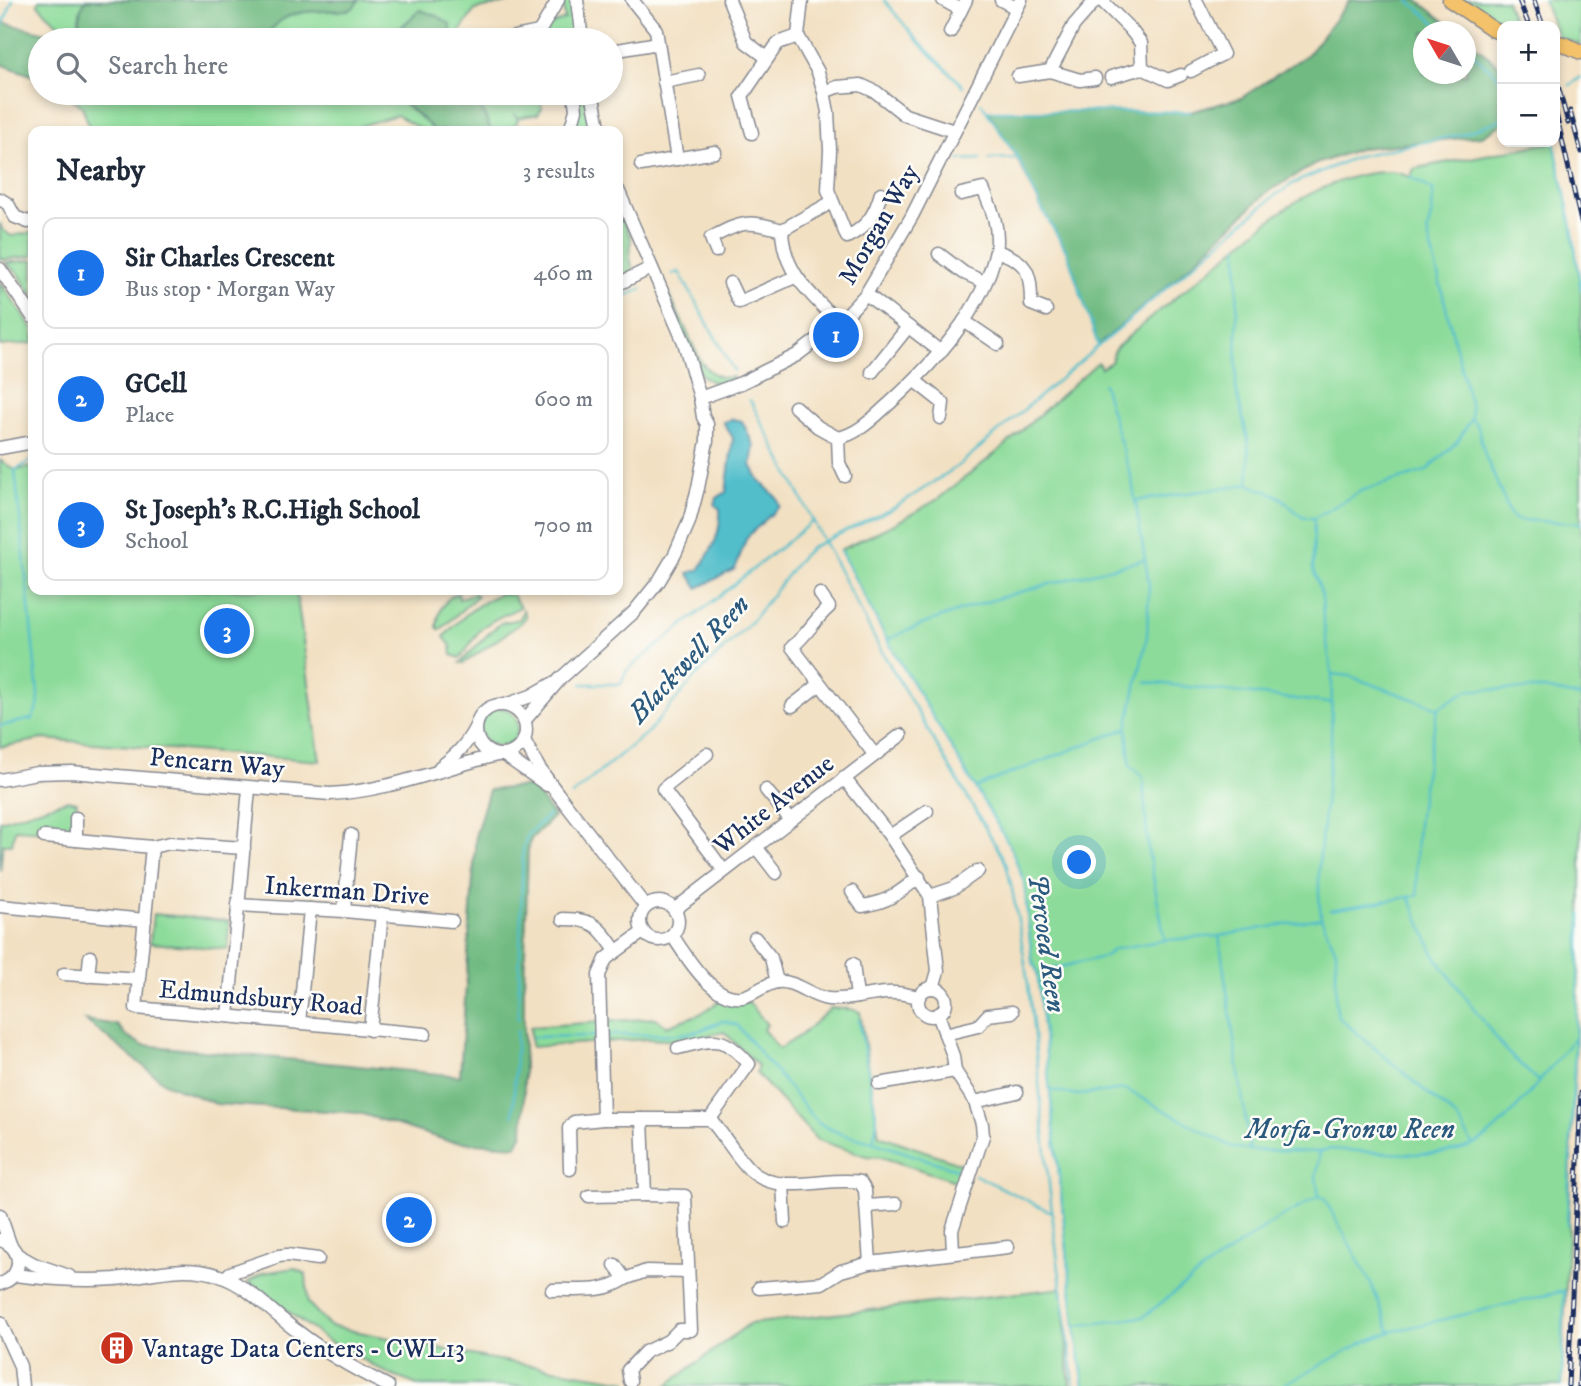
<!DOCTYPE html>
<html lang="en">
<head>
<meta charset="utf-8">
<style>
	body { margin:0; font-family:"IM FELL DW Pica",serif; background:#f2f2f3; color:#1f2937 }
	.controls { position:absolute; right:21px; top:21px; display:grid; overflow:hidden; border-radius:14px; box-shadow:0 4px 10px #0003 }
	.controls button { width:63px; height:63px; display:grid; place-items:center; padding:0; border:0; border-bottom:2px solid #e0e1e3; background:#fff; color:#1f2937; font:35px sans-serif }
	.compass { position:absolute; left:1413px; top:21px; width:63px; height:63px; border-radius:50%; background:#fff; box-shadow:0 4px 10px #0003; rotate:309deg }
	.you { position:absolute; left:1080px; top:863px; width:24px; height:24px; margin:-18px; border:5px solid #fff; border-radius:50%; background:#1a73e8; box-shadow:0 0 0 10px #1a73e833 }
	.badge { display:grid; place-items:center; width:46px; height:46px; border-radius:50%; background:#1a73e8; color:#fff; font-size:23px; font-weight:700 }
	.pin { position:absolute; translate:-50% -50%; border:4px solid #fff; box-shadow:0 2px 7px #0006 }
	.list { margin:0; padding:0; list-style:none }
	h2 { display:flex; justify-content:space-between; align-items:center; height:91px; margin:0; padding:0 28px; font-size:30px }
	h2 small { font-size:23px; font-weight:400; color:#747a83 }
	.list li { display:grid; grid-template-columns:46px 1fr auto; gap:21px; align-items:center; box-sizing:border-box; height:112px; margin:0 14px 14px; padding:0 14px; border:2px solid #e0e1e3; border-radius:14px }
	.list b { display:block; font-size:26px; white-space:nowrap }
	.list p { margin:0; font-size:23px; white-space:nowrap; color:#747a83 }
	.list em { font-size:23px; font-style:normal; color:#747a83 }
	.icon { flex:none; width:38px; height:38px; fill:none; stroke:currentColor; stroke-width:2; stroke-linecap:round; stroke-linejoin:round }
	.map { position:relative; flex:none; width:1581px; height:1386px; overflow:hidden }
	.search { position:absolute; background:#fff; box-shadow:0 4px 10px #0003; left:28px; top:28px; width:595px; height:77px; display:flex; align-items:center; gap:18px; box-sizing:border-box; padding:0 24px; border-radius:38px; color:#747a83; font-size:26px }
	.panel { position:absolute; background:#fff; box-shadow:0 4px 10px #0003; left:28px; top:126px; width:595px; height:469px; border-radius:14px }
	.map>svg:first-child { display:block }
</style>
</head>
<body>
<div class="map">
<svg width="1581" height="1386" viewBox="0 0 1581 1386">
	<rect width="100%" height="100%" fill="#fdfcf7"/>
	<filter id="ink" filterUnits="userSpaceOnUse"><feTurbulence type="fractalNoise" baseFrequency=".0143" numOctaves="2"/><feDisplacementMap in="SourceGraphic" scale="14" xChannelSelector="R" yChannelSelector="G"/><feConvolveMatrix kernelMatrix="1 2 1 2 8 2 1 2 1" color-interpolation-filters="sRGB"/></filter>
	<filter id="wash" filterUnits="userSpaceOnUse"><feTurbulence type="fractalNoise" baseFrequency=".00686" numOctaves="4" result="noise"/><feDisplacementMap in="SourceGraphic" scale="28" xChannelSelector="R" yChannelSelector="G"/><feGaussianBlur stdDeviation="1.57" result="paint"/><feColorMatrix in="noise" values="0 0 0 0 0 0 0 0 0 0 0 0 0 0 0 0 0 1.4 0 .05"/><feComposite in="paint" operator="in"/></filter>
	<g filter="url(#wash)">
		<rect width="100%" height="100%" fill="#f2e0c2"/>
		<g fill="#8cdb9a" stroke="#54857c" stroke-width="2">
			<polygon points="39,0 86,0 81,8 76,40 60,40 58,24 38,5"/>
			<path d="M359,0H520L475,10L456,37V40H453L450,24L420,10L387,40H258C266,35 272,28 279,22C298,6 329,14 351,9Z"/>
			<polygon points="562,0 572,0 577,40 544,40 547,26 565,19"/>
			<polygon points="1464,0 1506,0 1515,26 1484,13"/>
			<polygon points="1543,0 1581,0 1581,45 1558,36"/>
			<path d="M65,93H398C406,110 423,116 434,131H423L397,115L360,126L356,131H91L82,106Z"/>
			<polygon points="471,93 492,93 508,105 535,99 541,103 542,108 538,114 518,118 513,113 518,120 511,131 491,131 482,109 472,99"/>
			<polygon points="579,93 585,93 594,131 574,131"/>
			<path d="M1554,142L1572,227L1581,290V914L1562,1386H1084L1076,1334L1037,971L1032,961L1024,882L1010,846L887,640L840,550L894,524L938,499L1001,449L1098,362L1101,368L1111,362L1115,349L1128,337C1152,316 1177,296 1202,276C1230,254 1256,229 1285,209C1315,188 1376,161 1410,177L1414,169L1417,168Z"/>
			<polygon points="618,207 631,238 630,258 633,271 618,278"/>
			<polygon points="0,223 2,229 11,236 33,232 33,256 2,260 0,258"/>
			<path d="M644,241L701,362C710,373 719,380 733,377L734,380C721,383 710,385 701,374Z"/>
			<polygon points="33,260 33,298 19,274 5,263"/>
			<polygon points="0,282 33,329 33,343 0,346"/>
			<polygon points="0,460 15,470 33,467 33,590 296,590 320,761 43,739 0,747"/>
			<path d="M458,593L459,599L474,593L477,596L440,630L437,627C438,612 443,599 458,593Z"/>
			<path d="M502,593L512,595L520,607C506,615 492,618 480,630C472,639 468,650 460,658L452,655L451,646L444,637C460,618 479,602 502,593Z"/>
			<polygon points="523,610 526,617 521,623 464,663 460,663 492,630 501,623 520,619"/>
			<circle cx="499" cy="727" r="19"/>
			<polygon points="68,800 77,802 69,833 15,829 12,844 3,844 0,872 0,821"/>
			<polygon points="153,914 229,921 228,949 150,943"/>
			<polygon points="723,999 749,1002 767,1025 763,1029 779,1049 801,1035 831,1008 850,1009 860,1012 879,1135 965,1165 958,1182 881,1157 866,1156 817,1140 756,1073 758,1066 724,1032 683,1041 647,1039 531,1047 530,1027 656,1018 666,1026 700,1014"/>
			<polygon points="294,1268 306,1274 308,1303 330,1326 486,1358 626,1381 629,1386 420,1386 391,1375 328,1341 248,1282 263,1273"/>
			<polygon points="1062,1288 1070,1386 666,1386 749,1324"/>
		</g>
		<g fill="#71bb82" stroke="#467570" stroke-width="2">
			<path d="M86,0H359L352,9C330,14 298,6 279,22C272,28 266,35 258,40H76L81,8Z"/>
			<polygon points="1350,0 1417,0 1457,31 1424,32 1424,74 1466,74 1466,38 1502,68 1502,124 1482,136 1362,148 1316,164 1267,192 1180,275 1098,345 1067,252 1042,209 1017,158 988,111 1190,112 1241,98 1308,54"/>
			<polygon points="420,10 437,16 450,24 453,40 387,40"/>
			<polygon points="0,22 59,36 60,40 40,40 40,78 0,64"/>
			<path d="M398,93H471L472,99L482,109L491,131H434C423,116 406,110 398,93Z"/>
			<polygon points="531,786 554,816 531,839 528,849 524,987 524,1107 523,1133 516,1146 448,1141 359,1113 216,1104 166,1084 85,1020 117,1025 126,1035 142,1045 460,1076 476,833 489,790"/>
		</g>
		<path fill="#51beca" stroke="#367694" stroke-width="2" d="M732,419L742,421L754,446L751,465L759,480L777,498L780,506L747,537L735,569L698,588L688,573L699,570C713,548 721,535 720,509L715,505L717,498L726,492L733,438L723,422Z"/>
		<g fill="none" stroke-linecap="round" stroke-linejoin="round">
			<g stroke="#51beca" stroke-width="2.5">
				<polyline points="884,0 917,40 963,86"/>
				<polyline points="1408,0 1446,32"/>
				<polyline points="1543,0 1544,1"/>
				<polyline points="0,31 13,0"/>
				<polyline points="1466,48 1502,80"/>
				<polyline points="1570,85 1581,77"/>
				<polyline points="981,103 1018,158 1042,209 1067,252 1098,345"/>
				<polyline points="988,111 1190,112"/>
				<polyline points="1554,142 1572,227 1581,290"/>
				<polyline points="989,159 1017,158"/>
				<polyline points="959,160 980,159"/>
				<polyline points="1410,177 1433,190 1432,213 1427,231 1471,408 1471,419 1458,441 1426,471 1361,491 1314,518 1313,569 1322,595 1323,619 1332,674 1331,747 1319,863 1319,894 1321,918 1336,951 1336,1004 1338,1017 1457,1118 1473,1145"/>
				<path d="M1238,246L1236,389L1248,440L1249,484C1257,490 1267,490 1276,495C1291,502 1295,519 1314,518"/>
				<polyline points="673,274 679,272 734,371"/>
				<polyline points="618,299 642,289"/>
				<polyline points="1103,384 1132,481 1149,584 1147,637 1127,728 1130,766 1143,777 1148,850 1165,940"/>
				<path d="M750,400L878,645L1006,863C1033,975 1039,1097 1052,1212C1058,1270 1068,1328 1074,1386"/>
				<polyline points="1471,419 1477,424 1485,455 1511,516 1517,520 1581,523"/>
				<polyline points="1135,501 1249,484"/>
				<polyline points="840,550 887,640 1010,846 1024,882 1032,961 1037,971 1076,1334 1084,1386"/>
				<path d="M887,640C967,602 1058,582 1143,560"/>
				<polyline points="1332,674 1349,676 1438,708"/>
				<polyline points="1146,682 1330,703"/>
				<polyline points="582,684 621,684 626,671 813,521"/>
				<polyline points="0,726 32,719 39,704 15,470 33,460"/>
				<polyline points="976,787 1127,728"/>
				<polyline points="572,795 649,731 695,677 752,621 801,557 812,547 894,508 958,466 1273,197 1294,183 1358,156 1462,134 1502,119"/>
				<path d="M1409,897L1418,895C1411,832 1426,769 1438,708L1468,690L1544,689L1581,697"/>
				<polyline points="1330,910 1409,897 1436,958 1505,1050 1538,1081"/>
				<polyline points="1219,936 1250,1150"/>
				<polyline points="1048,970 1103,957 1115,949 1165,940 1219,936 1321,918"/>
				<polyline points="518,1019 523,848 528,834 549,815"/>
				<polyline points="859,1020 877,1121 873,1142"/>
				<polyline points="606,1035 682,1034 698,1031 723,1021 737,1025 818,1123 841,1134 873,1142 966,1172"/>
				<polyline points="533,1037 596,1036"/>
				<path d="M1050,1090L1078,1095L1125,1089L1232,1147L1250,1150L1320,1152L1328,1149C1368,1151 1436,1161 1473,1145C1503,1132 1553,1063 1576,1036"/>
				<polyline points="513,1115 517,1031"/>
				<polyline points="975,1175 1051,1212"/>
				<polyline points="1319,1196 1316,1177 1320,1152"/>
				<polyline points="1567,1225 1581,914"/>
				<polyline points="1075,1326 1143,1317 1206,1268 1273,1222 1319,1196 1324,1198 1371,1283 1390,1332"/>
				<polyline points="1281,1386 1360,1344 1390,1332 1564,1291 1562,1386"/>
			</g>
		</g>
	</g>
	<g filter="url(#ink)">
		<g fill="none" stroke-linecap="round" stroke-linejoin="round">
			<g stroke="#868890" stroke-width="15">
				<g id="minor">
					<polyline points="577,0 582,40"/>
					<polyline points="632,0 656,30 677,159"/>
					<polyline points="729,0 746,42 766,57"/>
					<path d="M802,0L798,36L818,72L824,92L828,112L830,150L828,190L847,237C867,227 875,215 881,193"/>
					<polyline points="943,0 961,10 966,0"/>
					<polyline points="1001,0 1016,8"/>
					<polyline points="1101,0 1130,29 1141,43 1142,68 1111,77"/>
					<polyline points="950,32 961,10"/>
					<polyline points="500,40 539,32"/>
					<polyline points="541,40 539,32 558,0"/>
					<polyline points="618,50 658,43"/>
					<polyline points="1142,68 1168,80 1181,75"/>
					<polyline points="1050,71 1080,80 1095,78"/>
					<polyline points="1191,71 1223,54 1196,0"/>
					<polyline points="1018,76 1050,71 1074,25 1096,0"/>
					<polyline points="664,82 699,75"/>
					<polyline points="824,92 837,87 861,85 876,92 905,115 954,131"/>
					<polyline points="592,93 600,131"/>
					<polyline points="570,131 576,110 574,93"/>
					<polyline points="752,133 742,96 778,43 798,36"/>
					<polyline points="641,165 715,152"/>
					<polyline points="0,199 8,204 15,217 28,222 33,220"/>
					<path d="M832,202L782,230C783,273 812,295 839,323"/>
					<path d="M716,251L711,238C742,221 748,220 782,230"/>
					<path d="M996,251C1028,261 1031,272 1031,304L1046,310"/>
					<polyline points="939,254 964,273 984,282"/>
					<polyline points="0,269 33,317"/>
					<polyline points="730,283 739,302 795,277"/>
					<polyline points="618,284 651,268"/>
					<polyline points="866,294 941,352"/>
					<polyline points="964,321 998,344"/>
					<polyline points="872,372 908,327"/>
					<polyline points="915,381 943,403 941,418"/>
					<polyline points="700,398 741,383 797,355 839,323 866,294 912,216 1021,0"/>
					<polyline points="795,407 818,427 838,438"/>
					<path d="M838,438C860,433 874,417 890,403C934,363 983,310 996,251C1000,228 992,209 983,189L961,194"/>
					<polyline points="838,438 839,463 845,476"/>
					<polyline points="0,448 33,442"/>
					<path d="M820,594L829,607C815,619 807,635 792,647L874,754"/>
					<circle cx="501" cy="730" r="25"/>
					<polyline points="505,705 531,696 552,684"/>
					<polyline points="792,706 820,684"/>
					<polyline points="524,721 560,679 634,612 659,581 675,554 689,522 698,488 707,441 707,424 703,417 700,398 684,342 618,190"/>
					<polyline points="524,740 539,768 558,794 646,907"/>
					<polyline points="707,754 663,789 724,871"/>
					<polyline points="504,755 547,785"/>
					<path d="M440,767C457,755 467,744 476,726"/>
					<polyline points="844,778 890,836 930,896 938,971 933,988"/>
					<path d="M0,780L37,773L71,772L330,794C388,791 440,769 497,755"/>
					<polyline points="766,790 790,819"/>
					<polyline points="890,836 927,811"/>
					<polyline points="44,837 152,847"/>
					<polyline points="76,840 76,818"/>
					<polyline points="756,847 776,873"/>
					<polyline points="244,848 170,843 152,847 136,1008 425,1034"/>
					<path d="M852,892L862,906C889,902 899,893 919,877"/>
					<polyline points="930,896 954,888 978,871"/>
					<circle cx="659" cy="921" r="19"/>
					<polyline points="238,905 344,911 452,921"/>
					<polyline points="0,906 145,920"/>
					<polyline points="674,910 901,735"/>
					<polyline points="344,911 351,835"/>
					<path d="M563,919C594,919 599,926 616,951"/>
					<path d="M672,935C686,956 712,1001 742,997C754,995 764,984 777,982C794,979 810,997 828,999C847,1001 867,994 887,993C897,992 909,995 919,997"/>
					<polyline points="755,938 771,958 777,982"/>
					<polyline points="853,964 857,997"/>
					<polyline points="64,974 140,979"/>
					<polyline points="88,976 90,957"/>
					<circle cx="932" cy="1002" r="14"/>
					<polyline points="938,1014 953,1056 955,1071 975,1102 982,1124 983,1136 952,1230 953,1252"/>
					<polyline points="228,1016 249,789"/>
					<polyline points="299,1023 310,909"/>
					<polyline points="370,1030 382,914"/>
					<polyline points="945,1034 978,1026 988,1015 1012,1012"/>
					<path d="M678,1048C714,1039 723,1034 749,1064L710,1119"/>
					<polyline points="879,1084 955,1071"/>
					<polyline points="975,1102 1017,1092"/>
					<polyline points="603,1119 599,975 606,959 643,932"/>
					<path d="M570,1169L569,1128L574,1122L603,1119H710C724,1135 735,1155 750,1170C778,1197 826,1176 860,1182L865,1190L870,1263"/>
					<polyline points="783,1183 785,1222"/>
					<polyline points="589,1196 645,1195"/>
					<polyline points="867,1206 896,1204"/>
					<polyline points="0,1215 10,1244"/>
					<path d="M0,1240C24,1247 24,1277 0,1284"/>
					<polyline points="18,1255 34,1264 69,1276"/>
					<polyline points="615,1265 625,1279 646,1271 688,1272"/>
					<path d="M14,1275C47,1279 81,1282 115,1279C151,1275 183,1263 220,1276C249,1286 272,1313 297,1331C325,1353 356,1370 388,1386"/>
					<polyline points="225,1278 230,1273 279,1256 287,1255 318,1259"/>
					<polyline points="759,1288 822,1283 841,1271 870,1263 1008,1247"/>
					<path d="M552,1290C577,1289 603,1294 625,1279"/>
					<polyline points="0,1322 20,1366 22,1386"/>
					<polyline points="630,1381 628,1370 645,1352 668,1341 679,1330 691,1330 685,1196 645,1195 642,1119"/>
				</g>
			</g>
			<g stroke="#868890" stroke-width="17">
				<g id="major">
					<polyline points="1450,0 1494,30 1502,33"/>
					<polyline points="1555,42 1563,44 1581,52"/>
				</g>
			</g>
			<use href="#minor" stroke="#fff" stroke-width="12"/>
			<use href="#major" stroke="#f4c26a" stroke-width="14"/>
			<g stroke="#1b2f5e" stroke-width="5">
				<g id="rail">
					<polyline points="1519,0 1529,26"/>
					<polyline points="1534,0 1543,26"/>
					<polyline points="1555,75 1568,123"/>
					<polyline points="1555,109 1581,222"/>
					<polyline points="1570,111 1581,152"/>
					<polyline points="1568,1386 1581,1093"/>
					<polyline points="1579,1386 1581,1340"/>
				</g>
			</g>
			<use href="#rail" stroke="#fdfcf7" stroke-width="2.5" stroke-dasharray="8" stroke-linecap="butt"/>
		</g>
	</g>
	<defs>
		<g id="building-disc" transform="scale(1.75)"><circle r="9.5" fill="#c8321e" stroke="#fdfcf7"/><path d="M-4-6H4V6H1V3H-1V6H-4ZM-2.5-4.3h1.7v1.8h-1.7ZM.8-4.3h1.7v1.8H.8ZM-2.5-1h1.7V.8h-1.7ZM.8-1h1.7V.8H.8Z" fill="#fff"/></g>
	</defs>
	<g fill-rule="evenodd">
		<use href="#building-disc" x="117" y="1348"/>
	</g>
	<g text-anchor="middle" stroke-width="5" stroke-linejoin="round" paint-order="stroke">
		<g font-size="26" fill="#1b2f5e" stroke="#fdfcf7">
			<text transform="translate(878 224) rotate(-60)" y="9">Morgan Way</text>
			<text transform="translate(217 762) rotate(5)" y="9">Pencarn Way</text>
			<text transform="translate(773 804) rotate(-38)" y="9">White Avenue</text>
			<text transform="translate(347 890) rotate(4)" y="9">Inkerman Drive</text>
			<text transform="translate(261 997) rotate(5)" y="9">Edmundsbury Road</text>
		</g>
		<g font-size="26" fill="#1b2f5e" stroke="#fdfcf7" text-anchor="start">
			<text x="142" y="1357">Vantage Data Centers - CWL13</text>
		</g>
		<g font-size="28" font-style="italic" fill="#2b5a7e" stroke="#fdfcf7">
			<text transform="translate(688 658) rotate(-47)" y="10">Blackwell Reen</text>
			<text transform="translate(1048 943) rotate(82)" y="10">Percoed Reen</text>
			<text x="1350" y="1138">Morfa-Gronw Reen</text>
		</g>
	</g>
</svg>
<div class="controls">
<button>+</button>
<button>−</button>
</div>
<svg class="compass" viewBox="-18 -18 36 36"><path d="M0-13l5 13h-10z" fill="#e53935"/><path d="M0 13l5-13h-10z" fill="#747a83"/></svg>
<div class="you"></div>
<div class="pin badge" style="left:836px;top:335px">1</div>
<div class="pin badge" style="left:409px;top:1220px">2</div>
<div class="pin badge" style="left:227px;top:631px">3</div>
<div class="search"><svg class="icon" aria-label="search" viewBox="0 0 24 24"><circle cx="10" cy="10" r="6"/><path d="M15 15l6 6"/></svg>Search here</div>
<section class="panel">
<h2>Nearby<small>3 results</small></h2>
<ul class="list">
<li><span class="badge">1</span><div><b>Sir Charles Crescent</b><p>Bus stop · Morgan Way</p></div><em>460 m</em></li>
<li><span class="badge">2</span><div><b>GCell</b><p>Place</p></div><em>600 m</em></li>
<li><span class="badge">3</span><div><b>St Joseph's R.C.High School</b><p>School</p></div><em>700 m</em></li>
</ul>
</section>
</div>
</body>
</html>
